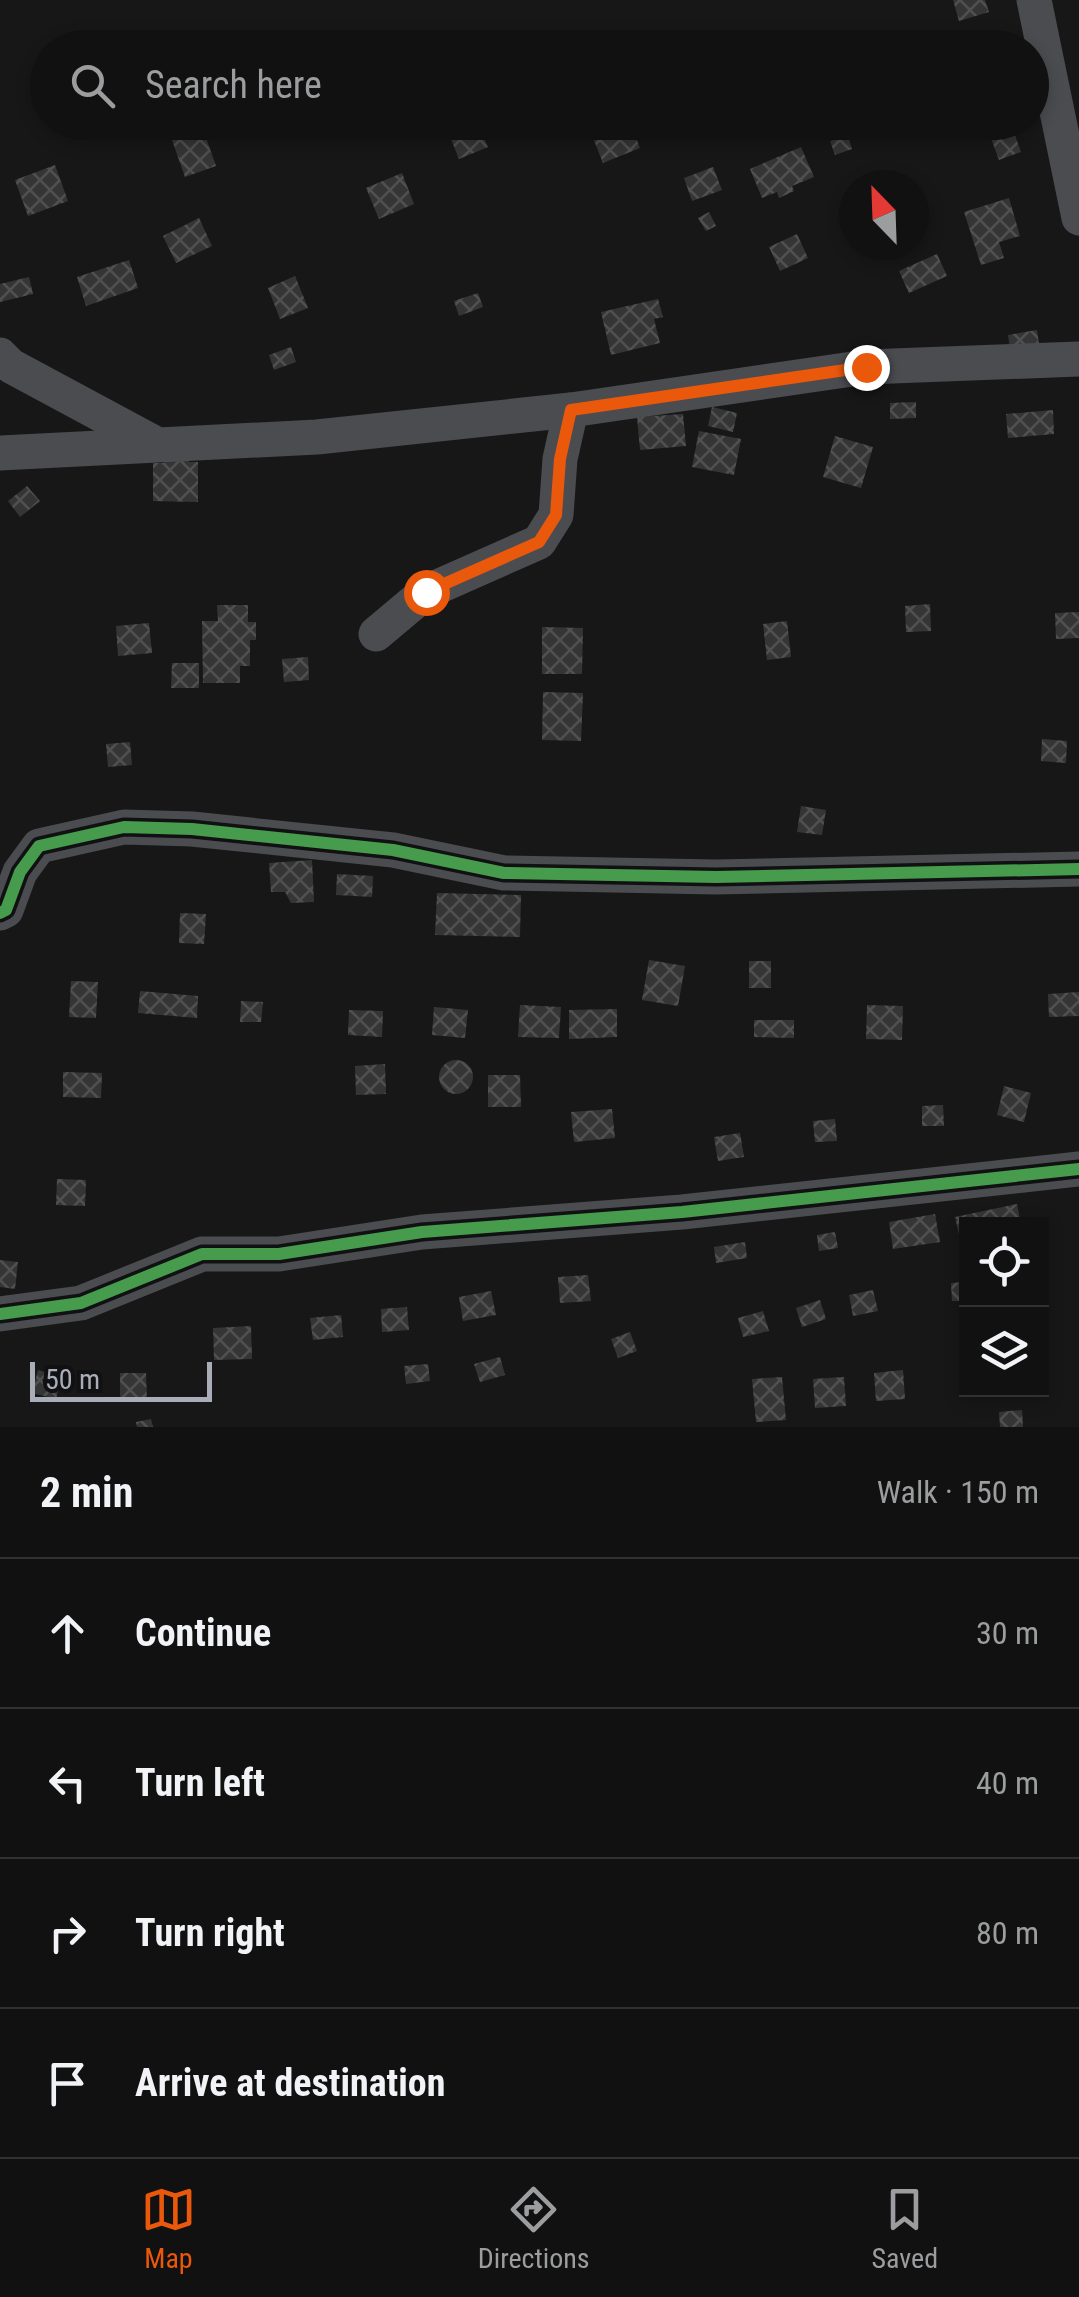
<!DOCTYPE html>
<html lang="en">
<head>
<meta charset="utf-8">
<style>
	body { margin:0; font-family:"Roboto Condensed",sans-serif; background:#1a1a1a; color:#f1f3f6 }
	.controls { position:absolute; right:30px; bottom:30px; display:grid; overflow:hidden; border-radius:0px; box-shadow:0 5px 15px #0003 }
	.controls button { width:90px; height:90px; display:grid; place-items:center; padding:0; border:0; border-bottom:2px solid #303131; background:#111; color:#f1f3f6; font:50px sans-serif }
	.compass { position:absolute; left:839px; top:170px; width:90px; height:90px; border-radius:50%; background:#111; box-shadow:0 5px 15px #0003; rotate:337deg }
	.scale { position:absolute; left:30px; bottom:25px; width:182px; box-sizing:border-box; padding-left:10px; border:5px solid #a8adb8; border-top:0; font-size:28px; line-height:35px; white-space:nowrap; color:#a8adb8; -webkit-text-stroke:8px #111113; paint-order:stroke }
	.stop { position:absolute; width:30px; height:30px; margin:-22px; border:8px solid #ea580c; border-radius:50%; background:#fff }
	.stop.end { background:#ea580c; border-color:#fff; box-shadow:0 2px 10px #0008 }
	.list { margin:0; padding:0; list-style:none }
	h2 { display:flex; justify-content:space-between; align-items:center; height:130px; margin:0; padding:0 40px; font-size:42px }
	h2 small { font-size:32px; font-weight:400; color:#9c9d9f }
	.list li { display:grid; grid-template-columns:65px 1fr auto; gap:30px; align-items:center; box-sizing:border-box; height:150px; padding:0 40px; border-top:2px solid #303131 }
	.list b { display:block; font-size:38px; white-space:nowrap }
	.list em { font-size:32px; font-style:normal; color:#9c9d9f }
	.icon { flex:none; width:55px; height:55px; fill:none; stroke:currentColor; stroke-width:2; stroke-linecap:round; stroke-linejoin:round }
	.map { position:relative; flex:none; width:1079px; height:1427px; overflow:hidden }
	.search { position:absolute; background:#111; box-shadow:0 5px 15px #0003; left:30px; right:30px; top:30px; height:110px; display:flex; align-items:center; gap:25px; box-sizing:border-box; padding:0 35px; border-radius:55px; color:#9c9d9f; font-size:38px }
	.sheet { height:730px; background:#111 }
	nav { display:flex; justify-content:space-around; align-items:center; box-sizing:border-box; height:140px; border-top:2px solid #303131; background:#111; font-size:28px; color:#9c9d9f }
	nav a { display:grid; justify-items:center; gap:5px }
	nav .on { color:#ea580c }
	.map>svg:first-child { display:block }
</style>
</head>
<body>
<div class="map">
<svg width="1079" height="1427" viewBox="0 0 1079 1427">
	<defs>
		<pattern id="building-cross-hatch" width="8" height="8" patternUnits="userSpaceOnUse" patternTransform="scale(2.5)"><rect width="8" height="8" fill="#353536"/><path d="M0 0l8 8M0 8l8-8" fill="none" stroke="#4f5051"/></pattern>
	</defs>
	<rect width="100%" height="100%" fill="#171717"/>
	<g fill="url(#building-cross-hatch)">
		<polygon points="953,0 985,0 989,12 959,21"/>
		<polygon points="735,33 741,48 713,48 711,42"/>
		<polygon points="575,34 579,48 532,48 532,46"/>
		<polygon points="444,122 497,122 501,131 484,138 488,147 459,159"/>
		<polygon points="630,122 640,148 603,163 593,138"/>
		<polygon points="732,122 758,122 760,130 737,138"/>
		<polygon points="985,122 1010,122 1021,152 999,160"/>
		<polygon points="203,129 216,166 185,177 172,140"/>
		<polygon points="848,136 852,149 835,155 830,141"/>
		<polygon points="801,147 814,177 792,186 794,191 779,198 777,192 762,198 750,169"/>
		<polygon points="55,165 68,201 28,216 15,180"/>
		<polygon points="713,167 722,190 692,201 684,178"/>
		<polygon points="402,173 414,204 379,219 366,188"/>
		<polygon points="1009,198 1020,236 999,242 1004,258 981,265 964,212"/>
		<polygon points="709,212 716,226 706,231 698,218"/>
		<polygon points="199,218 212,246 176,263 163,236"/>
		<polygon points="797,234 808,258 780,271 769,247"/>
		<polygon points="937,254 947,276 909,293 899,271"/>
		<polygon points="129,260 138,288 86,306 77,277"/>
		<polygon points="295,276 308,308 280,319 268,288"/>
		<polygon points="29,277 33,294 0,302 0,284"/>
		<polygon points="478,293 483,307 459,316 454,301"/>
		<polygon points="658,299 663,317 654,319 660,343 611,355 601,312"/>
		<polygon points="1037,330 1039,344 1010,349 1008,335"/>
		<polygon points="291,347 296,362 274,370 269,355"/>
		<polygon points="916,402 916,418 890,419 890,403"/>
		<polygon points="712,407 737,413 733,432 708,426"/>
		<polygon points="1053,410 1054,434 1008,438 1006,414"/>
		<polygon points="683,414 686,446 640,450 637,417"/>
		<polygon points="699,431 741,439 734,475 692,467"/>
		<polygon points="835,436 873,447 861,488 823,477"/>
		<polygon points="164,453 189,453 189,462 198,462 198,502 153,501 153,463 164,463"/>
		<polygon points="27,486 40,501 20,517 8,501"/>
		<polygon points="930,604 931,631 906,632 905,606"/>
		<polygon points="217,605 248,605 248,622 256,622 256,640 250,640 250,666 240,666 240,683 203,683 202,621 218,621"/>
		<polygon points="1079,612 1079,638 1056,639 1055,613"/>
		<polygon points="787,621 791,657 767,660 763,624"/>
		<polygon points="149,623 152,653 118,656 116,626"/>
		<polygon points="542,627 583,628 582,674 542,674"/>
		<polygon points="308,657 309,680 284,682 282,659"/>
		<polygon points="172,663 199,663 199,688 171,688"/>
		<polygon points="543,692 583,693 581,741 542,740"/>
		<polygon points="1042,739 1067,741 1066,763 1041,761"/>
		<polygon points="130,742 132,765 108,767 106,744"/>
		<polygon points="801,806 826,810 822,835 797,832"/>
		<polygon points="312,860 314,902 291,903 285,892 271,892 269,863"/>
		<polygon points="337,874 373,876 372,897 336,895"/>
		<polygon points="437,893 521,895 520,937 435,935"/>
		<polygon points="180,913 206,914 204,944 179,943"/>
		<polygon points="649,960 685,966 678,1006 642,1000"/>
		<rect x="749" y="961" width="22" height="27"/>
		<polygon points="71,981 98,982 96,1018 69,1017"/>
		<polygon points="140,991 198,996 197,1018 138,1013"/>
		<polygon points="1079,992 1079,1016 1049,1017 1048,994"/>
		<polygon points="241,1001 263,1002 261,1022 240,1022"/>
		<polygon points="520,1005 561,1007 559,1038 518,1037"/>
		<polygon points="867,1005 903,1006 902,1040 866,1039"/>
		<polygon points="434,1007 468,1010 465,1038 432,1035"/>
		<polygon points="617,1009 617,1037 569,1039 569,1010"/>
		<polygon points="349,1010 383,1011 382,1037 348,1035"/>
		<polygon points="754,1020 794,1020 794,1038 754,1037"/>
		<circle cx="456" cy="1077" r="17"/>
		<polygon points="385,1064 386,1094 356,1095 355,1066"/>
		<polygon points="63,1072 102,1073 101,1098 63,1097"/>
		<polygon points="488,1075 520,1075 521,1107 488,1107"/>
		<polygon points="1004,1086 1031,1093 1024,1122 997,1115"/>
		<polygon points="943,1105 944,1126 922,1126 922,1106"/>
		<polygon points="612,1109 615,1138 574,1142 571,1112"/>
		<polygon points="835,1119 837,1141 815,1142 813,1121"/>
		<polygon points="740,1133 744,1157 718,1161 714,1137"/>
		<polygon points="57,1179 86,1180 85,1206 56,1205"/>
		<polygon points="1017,1204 1021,1224 966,1224 966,1247 962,1248 955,1217"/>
		<polygon points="935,1214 940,1242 893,1249 889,1222"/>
		<polygon points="835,1232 838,1248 819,1251 817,1235"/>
		<polygon points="745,1242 747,1258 716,1263 714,1247"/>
		<polygon points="0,1260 18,1262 15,1289 0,1287"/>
		<polygon points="588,1275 591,1301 560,1303 558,1277"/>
		<polygon points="966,1282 966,1301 952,1301 951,1283"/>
		<polygon points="873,1290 878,1311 853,1316 849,1295"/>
		<polygon points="491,1291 496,1315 463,1321 459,1297"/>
		<polygon points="820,1300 826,1319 802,1327 796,1308"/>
		<polygon points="407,1307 409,1330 382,1332 381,1309"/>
		<polygon points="763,1311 769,1331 743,1337 738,1318"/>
		<polygon points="341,1315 343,1337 313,1340 310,1318"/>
		<polygon points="251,1326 252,1359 214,1360 213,1328"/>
		<polygon points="630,1332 637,1351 618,1358 611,1339"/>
		<polygon points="500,1357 505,1375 480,1382 474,1364"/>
		<polygon points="428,1364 430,1381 406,1384 404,1366"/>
		<polygon points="38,1370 62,1377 56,1399 32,1393"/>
		<polygon points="903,1370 905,1399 876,1401 874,1373"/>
		<polygon points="120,1373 146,1373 147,1400 120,1400"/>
		<polygon points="782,1377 786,1420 756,1422 752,1379"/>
		<polygon points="844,1377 846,1406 815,1408 813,1379"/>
		<polygon points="1022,1410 1023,1427 1000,1427 999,1412"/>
		<polygon points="151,1419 153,1427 137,1427 136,1422"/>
	</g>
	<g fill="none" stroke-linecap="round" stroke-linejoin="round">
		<g stroke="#4b4c50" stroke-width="35">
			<polyline points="1034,0 1079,218"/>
			<polyline points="0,355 11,366 156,444"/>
			<polyline points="0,453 317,437 571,410 866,367 1079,359"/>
			<polyline points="376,634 426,592 539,542 556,515 560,459 571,410"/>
			<polyline points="0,913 6,910 20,872 39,846 124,827 192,829 393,850 504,873 716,877 1079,869"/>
			<polyline points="0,1314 81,1303 202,1254 279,1254 422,1232 682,1212 1079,1169"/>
		</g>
		<g stroke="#111113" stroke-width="19">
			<g id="cycleway">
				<polyline points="0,913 6,910 20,872 39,846 124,827 192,829 393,850 504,873 716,877 1079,869"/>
				<polyline points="0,1314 81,1303 202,1254 279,1254 422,1232 682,1212 1079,1169"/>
			</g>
		</g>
		<use href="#cycleway" stroke="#469c4c" stroke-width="12"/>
	</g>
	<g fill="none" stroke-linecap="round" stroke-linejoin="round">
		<polyline stroke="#ea580c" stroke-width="12" points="426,592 539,542 556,515 560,459 571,410 866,367"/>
	</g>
</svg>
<div class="controls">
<button><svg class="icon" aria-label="locate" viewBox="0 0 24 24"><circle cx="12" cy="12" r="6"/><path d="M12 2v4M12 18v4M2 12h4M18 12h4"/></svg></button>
<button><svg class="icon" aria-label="layers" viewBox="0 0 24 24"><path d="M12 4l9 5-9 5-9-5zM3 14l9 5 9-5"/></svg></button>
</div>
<svg class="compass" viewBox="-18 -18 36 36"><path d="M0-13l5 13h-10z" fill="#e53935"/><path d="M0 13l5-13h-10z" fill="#9c9d9f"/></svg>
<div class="scale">50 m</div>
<div class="stop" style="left:426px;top:592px"></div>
<div class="stop end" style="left:866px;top:367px"></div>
<div class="search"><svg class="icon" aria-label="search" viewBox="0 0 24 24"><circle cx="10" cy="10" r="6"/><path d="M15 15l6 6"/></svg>Search here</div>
</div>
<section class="sheet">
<h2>2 min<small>Walk · 150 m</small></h2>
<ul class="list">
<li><svg class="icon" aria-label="ahead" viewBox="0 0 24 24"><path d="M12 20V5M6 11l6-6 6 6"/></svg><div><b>Continue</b></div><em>30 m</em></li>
<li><svg class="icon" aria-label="left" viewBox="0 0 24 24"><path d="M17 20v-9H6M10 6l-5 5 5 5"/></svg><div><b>Turn left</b></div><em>40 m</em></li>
<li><svg class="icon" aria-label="right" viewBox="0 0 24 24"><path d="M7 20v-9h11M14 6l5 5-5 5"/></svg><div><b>Turn right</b></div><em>80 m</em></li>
<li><svg class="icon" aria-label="arrive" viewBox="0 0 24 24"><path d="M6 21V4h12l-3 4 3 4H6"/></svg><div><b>Arrive at destination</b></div></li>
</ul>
</section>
<nav>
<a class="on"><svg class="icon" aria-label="map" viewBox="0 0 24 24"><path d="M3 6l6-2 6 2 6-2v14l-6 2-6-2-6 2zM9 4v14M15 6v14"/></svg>Map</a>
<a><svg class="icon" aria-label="directions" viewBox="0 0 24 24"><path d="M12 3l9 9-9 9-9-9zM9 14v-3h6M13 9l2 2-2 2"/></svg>Directions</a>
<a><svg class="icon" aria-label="saved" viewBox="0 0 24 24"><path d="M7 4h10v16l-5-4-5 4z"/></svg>Saved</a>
</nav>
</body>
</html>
